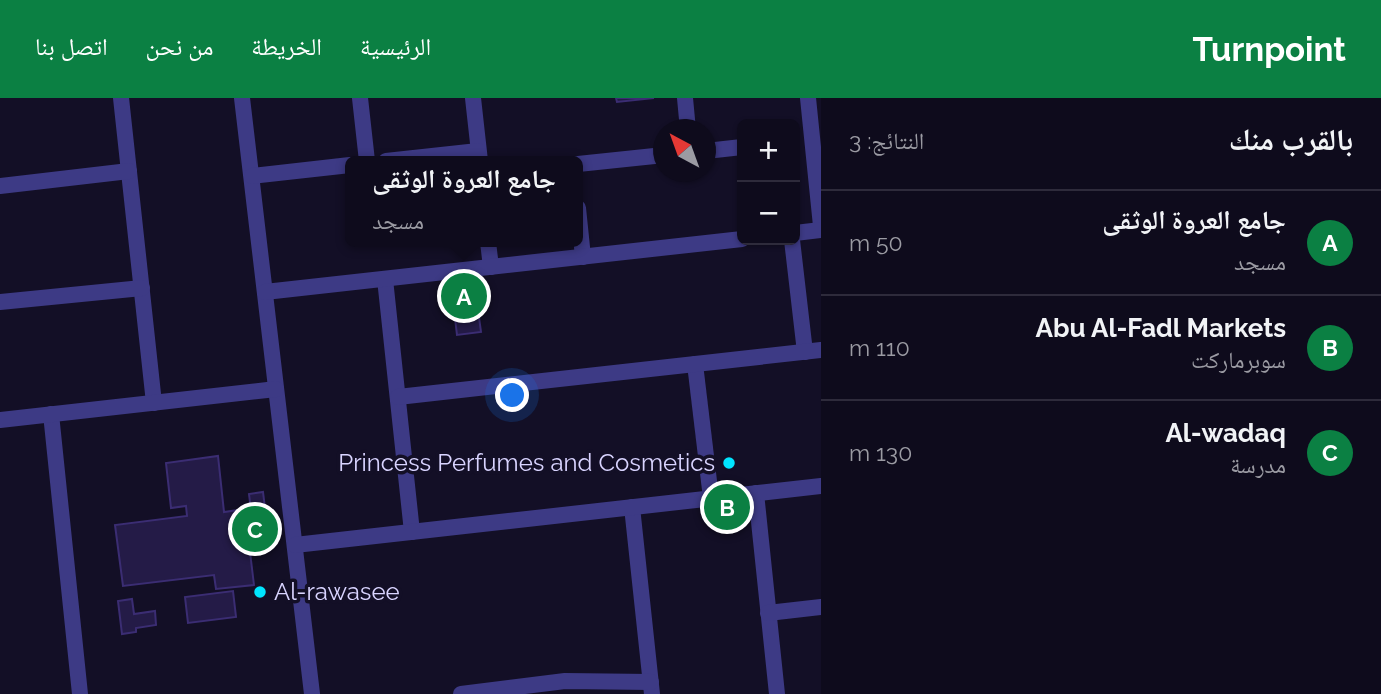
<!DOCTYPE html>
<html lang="ar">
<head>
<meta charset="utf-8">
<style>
	body { margin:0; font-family:Raleway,"Noto Naskh Arabic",sans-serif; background:#171425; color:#f1f3f6; direction:rtl }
	.controls { position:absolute; right:21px; top:21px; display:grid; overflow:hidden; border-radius:10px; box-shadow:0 2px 5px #0004 }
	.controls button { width:63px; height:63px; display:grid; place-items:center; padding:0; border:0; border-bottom:2px solid #2e2b3b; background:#0e0b1c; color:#f1f3f6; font:35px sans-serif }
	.compass { position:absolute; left:653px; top:21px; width:63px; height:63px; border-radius:50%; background:#0e0b1c; box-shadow:0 2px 5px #0004; rotate:319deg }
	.you { position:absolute; left:513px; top:298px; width:24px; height:24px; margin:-18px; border:5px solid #fff; border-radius:50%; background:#1a73e8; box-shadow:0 0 0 10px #1a73e833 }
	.badge { display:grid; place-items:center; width:46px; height:46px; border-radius:50%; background:#0b8043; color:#fff; font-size:23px; font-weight:700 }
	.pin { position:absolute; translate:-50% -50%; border:4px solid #fff; box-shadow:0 2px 7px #0006 }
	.popup { position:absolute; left:345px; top:58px; width:238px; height:91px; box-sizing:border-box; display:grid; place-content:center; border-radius:10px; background:#0e0b1c; filter:drop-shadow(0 2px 5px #0005); font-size:23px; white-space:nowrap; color:#9b9ba3 }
	.popup b { font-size:26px; color:#f1f3f6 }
	.popup::after { content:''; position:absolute; left:50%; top:100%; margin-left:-14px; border:14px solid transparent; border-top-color:#0e0b1c }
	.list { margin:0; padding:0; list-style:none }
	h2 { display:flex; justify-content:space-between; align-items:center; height:91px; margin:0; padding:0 28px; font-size:30px }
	h2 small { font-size:23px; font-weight:400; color:#9b9ba3 }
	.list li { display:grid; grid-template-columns:46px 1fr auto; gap:21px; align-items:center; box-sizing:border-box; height:105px; padding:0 28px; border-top:2px solid #2e2b3b }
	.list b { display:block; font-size:26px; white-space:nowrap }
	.list p { margin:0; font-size:23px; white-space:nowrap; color:#9b9ba3 }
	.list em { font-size:23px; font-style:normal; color:#9b9ba3 }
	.map { position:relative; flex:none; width:821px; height:596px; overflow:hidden; direction:ltr }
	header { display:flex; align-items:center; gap:42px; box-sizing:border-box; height:98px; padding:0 35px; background:#0b8043; color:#fff }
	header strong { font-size:33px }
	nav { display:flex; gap:38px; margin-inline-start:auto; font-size:24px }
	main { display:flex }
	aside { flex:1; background:#0e0b1c }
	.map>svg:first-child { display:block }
</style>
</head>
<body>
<header>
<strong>Turnpoint</strong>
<nav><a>الرئيسية</a><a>الخريطة</a><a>من نحن</a><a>اتصل بنا</a></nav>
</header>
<main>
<aside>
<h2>بالقرب منك<small>النتائج: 3</small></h2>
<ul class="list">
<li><span class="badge">A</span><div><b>جامع العروة الوثقى</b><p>مسجد</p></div><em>50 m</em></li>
<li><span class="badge">B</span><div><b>Abu Al-Fadl Markets</b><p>سوبرماركت</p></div><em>110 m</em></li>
<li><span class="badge">C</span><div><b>Al-wadaq</b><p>مدرسة</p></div><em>130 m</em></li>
</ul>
</aside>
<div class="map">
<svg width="821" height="596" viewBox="0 0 821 596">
	<rect width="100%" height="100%" fill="#130f26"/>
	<g fill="#241b47" stroke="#3b2d73" stroke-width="2">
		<polygon points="616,0 654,0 617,4"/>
		<polygon points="474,183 481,234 457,237 451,186"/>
		<polygon points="218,358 224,414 245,411 246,426 266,423 270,452 250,454 254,487 216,491 214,477 123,488 115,427 187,418 186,408 171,410 166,365"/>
		<polygon points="263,394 265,410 251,412 249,396"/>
		<polygon points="233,493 236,519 188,525 185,499"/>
		<polygon points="132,501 134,516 155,513 156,527 136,530 136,534 122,536 118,503"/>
	</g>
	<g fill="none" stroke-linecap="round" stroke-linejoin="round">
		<g stroke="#3d3a85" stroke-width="16">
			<polyline points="121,0 154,305"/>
			<polyline points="242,0 312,596"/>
			<polyline points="360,0 367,63"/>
			<polyline points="473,0 480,63"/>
			<polyline points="685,0 688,32"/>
			<polyline points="808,0 821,128"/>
			<polyline points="706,53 742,49"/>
			<polyline points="386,63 478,53"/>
			<polyline points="578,66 664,57"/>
			<polyline points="252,78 350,67"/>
			<polyline points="0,88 129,73"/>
			<polyline points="578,110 583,159"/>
			<polyline points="795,135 821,132"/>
			<polyline points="792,142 805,254"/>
			<polyline points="488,144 491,169"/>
			<polyline points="385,181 412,434"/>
			<polyline points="265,194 742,141"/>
			<polyline points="0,204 142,190"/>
			<polyline points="695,266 711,400"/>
			<polyline points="398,299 821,252"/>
			<polyline points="51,316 80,596"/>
			<polyline points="0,322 276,291"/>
			<polyline points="756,395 777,596"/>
			<polyline points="632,409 652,596"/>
			<polyline points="295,447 821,388"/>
			<polyline points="768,515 821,509"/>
			<polyline points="461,596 565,583 651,584"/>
		</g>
	</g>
	<g fill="#00e5ff" stroke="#130f26" stroke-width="2.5">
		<circle cx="729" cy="365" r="7"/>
		<circle cx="260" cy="494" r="7"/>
	</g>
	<g text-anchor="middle" stroke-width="7" stroke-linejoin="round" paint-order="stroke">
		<g font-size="24" fill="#d9d4ff" stroke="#130f26" text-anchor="end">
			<text x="715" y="373">Princess Perfumes and Cosmetics</text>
			<text x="274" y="502" text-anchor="start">Al-rawasee</text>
		</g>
	</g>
</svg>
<div class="controls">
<button>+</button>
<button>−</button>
</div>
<svg class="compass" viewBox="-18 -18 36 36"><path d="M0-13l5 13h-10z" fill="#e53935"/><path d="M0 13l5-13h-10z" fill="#9b9ba3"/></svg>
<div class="you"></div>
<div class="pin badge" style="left:464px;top:198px">A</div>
<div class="popup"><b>جامع العروة الوثقى</b>مسجد</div>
<div class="pin badge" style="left:727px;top:409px">B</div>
<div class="pin badge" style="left:255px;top:431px">C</div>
</div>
</main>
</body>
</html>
